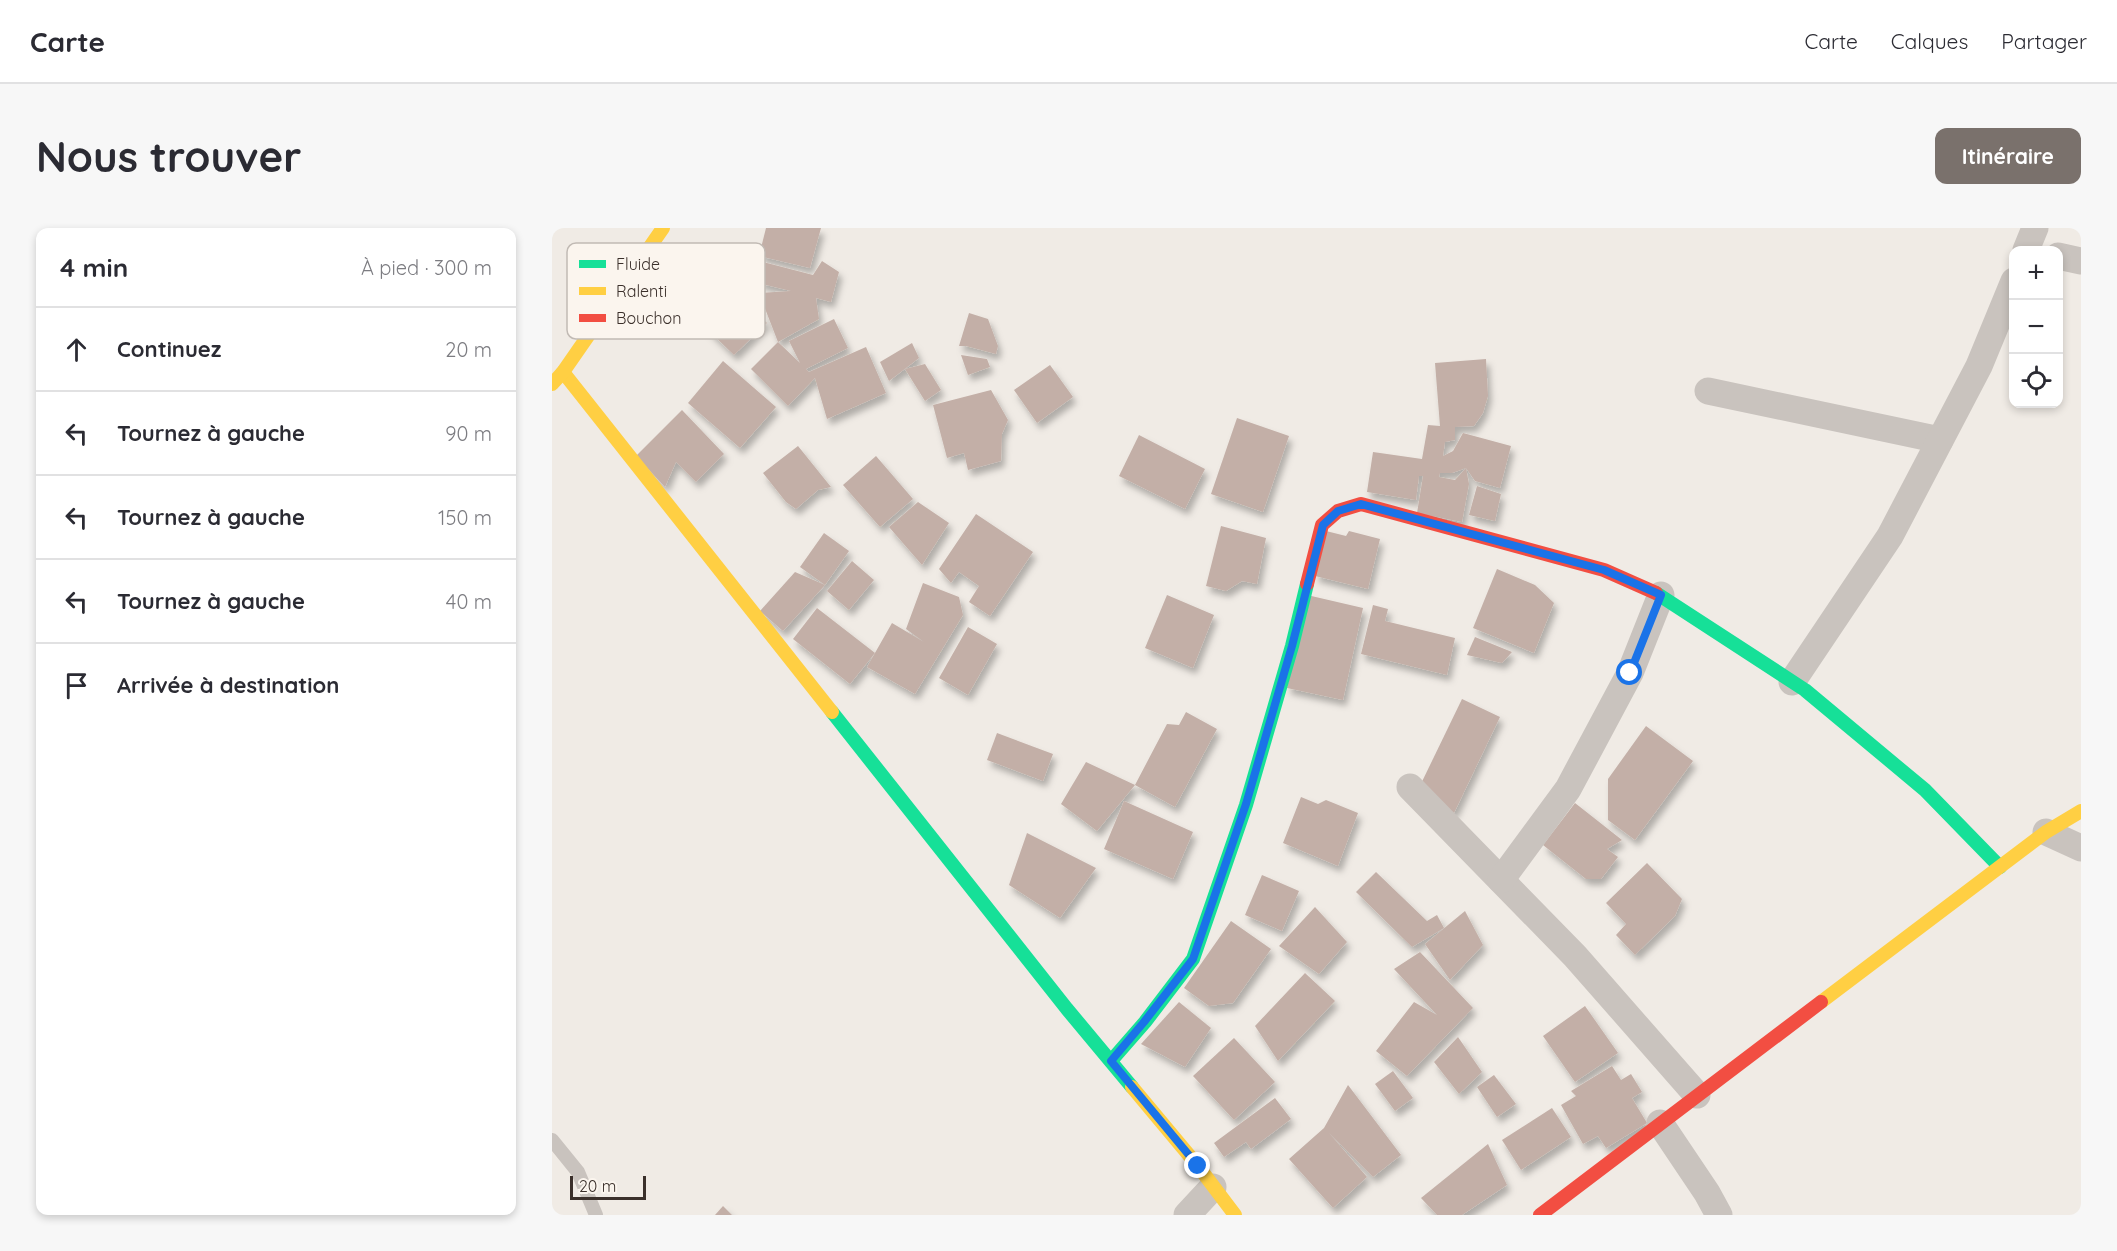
<!DOCTYPE html>
<html lang="fr">
<head>
<meta charset="utf-8">
<style>
	body { margin:0; font-family:Quicksand,sans-serif; background:#f7f7f7; color:#2b2b33 }
	.controls { position:absolute; right:18px; top:18px; display:grid; overflow:hidden; border-radius:12px; box-shadow:0 3px 9px #0003 }
	.controls button { width:54px; height:54px; display:grid; place-items:center; padding:0; border:0; border-bottom:2px solid #e1e1e2; background:#fff; color:#2b2b33; font:30px sans-serif }
	.scale { position:absolute; left:18px; bottom:15px; width:76px; box-sizing:border-box; padding-left:6px; border:3px solid #3b302b; border-top:0; font-size:16px; line-height:21px; white-space:nowrap; color:#3b302b; -webkit-text-stroke:4px #fbf5ee; paint-order:stroke }
	.stop { position:absolute; width:18px; height:18px; margin:-14px; border:4px solid #1a73e8; border-radius:50%; background:#fff }
	.stop.end { background:#1a73e8; border-color:#fff; box-shadow:0 2px 6px #0008 }
	.list { margin:0; padding:0; list-style:none }
	h2 { display:flex; justify-content:space-between; align-items:center; height:78px; margin:0; padding:0 24px; font-size:26px }
	h2 small { font-size:20px; font-weight:400; color:#7c7c81 }
	.list li { display:grid; grid-template-columns:39px 1fr auto; gap:18px; align-items:center; box-sizing:border-box; height:84px; padding:0 24px; border-top:2px solid #e1e1e2 }
	.list b { display:block; font-size:22px; white-space:nowrap }
	.list em { font-size:20px; font-style:normal; color:#7c7c81 }
	.icon { flex:none; width:33px; height:33px; fill:none; stroke:currentColor; stroke-width:2; stroke-linecap:round; stroke-linejoin:round }
	.map { position:relative; flex:none; width:1529px; height:987px; overflow:hidden; border-radius:12px }
	header { display:flex; align-items:center; gap:36px; box-sizing:border-box; height:84px; padding:0 30px; background:#fff; border-bottom:2px solid #e1e1e2 }
	header strong { font-size:28px }
	nav { display:flex; gap:33px; margin-inline-start:auto; font-size:21px }
	.intro { display:flex; align-items:center; justify-content:space-between; box-sizing:border-box; height:144px; padding:0 36px }
	h1 { margin:0; font-size:42px }
	.button { padding:15px 27px; border-radius:12px; background:#7a716c; color:#fff; font-size:21px; font-weight:700 }
	main { display:flex; gap:36px; padding:0 36px }
	aside { flex:1; background:#fff; border-radius:12px; box-shadow:0 3px 9px #0003 }
	.map>svg:first-child { display:block }
</style>
</head>
<body>
<header>
<strong>Carte</strong>
<nav><a>Carte</a><a>Calques</a><a>Partager</a></nav>
</header>
<div class="intro"><h1>Nous trouver</h1><a class="button">Itinéraire</a></div>
<main>
<aside>
<h2>4 min<small>À pied · 300 m</small></h2>
<ul class="list">
<li><svg class="icon" aria-label="ahead" viewBox="0 0 24 24"><path d="M12 20V5M6 11l6-6 6 6"/></svg><div><b>Continuez</b></div><em>20 m</em></li>
<li><svg class="icon" aria-label="left" viewBox="0 0 24 24"><path d="M17 20v-9H6M10 6l-5 5 5 5"/></svg><div><b>Tournez à gauche</b></div><em>90 m</em></li>
<li><svg class="icon" aria-label="left" viewBox="0 0 24 24"><path d="M17 20v-9H6M10 6l-5 5 5 5"/></svg><div><b>Tournez à gauche</b></div><em>150 m</em></li>
<li><svg class="icon" aria-label="left" viewBox="0 0 24 24"><path d="M17 20v-9H6M10 6l-5 5 5 5"/></svg><div><b>Tournez à gauche</b></div><em>40 m</em></li>
<li><svg class="icon" aria-label="arrive" viewBox="0 0 24 24"><path d="M6 21V4h12l-3 4 3 4H6"/></svg><div><b>Arrivée à destination</b></div></li>
</ul>
</aside>
<div class="map">
<svg width="1529" height="987" viewBox="0 0 1529 987">
	<defs>
		<filter id="shadow"><feDropShadow dx="3.5" dy="6" stdDeviation="3" flood-color="#0004"/></filter>
	</defs>
	<rect width="100%" height="100%" fill="#f0ebe5"/>
	<g fill="#c3afa7" fill-rule="evenodd" filter="url(#shadow)">
		<polygon points="214,0 269,0 258,40 207,28"/>
		<polygon points="270,33 287,44 279,74 264,70 267,91 226,114 207,65 239,63 206,55 211,34 261,47"/>
		<polygon points="189,68 215,95 182,127 155,101"/>
		<polygon points="417,85 436,91 446,118 444,126 414,118 407,118"/>
		<polygon points="282,91 296,120 254,141 257,144 314,119 334,165 275,191 263,150 236,178 199,141 226,114 248,135 237,113"/>
		<polygon points="360,115 367,130 337,153 328,134"/>
		<polygon points="409,127 435,131 438,139 416,147"/>
		<path d="M934,131L936,168L931,185L922,198L903,199V212L893,214L891,228L901,223L911,205L959,218L948,260L923,253L914,240L917,256L910,294L865,285L871,248H867L864,272L815,264L821,224L870,231L876,197L888,198L883,135ZM914,240L903,252L887,249L888,245H900Z"/>
		<polygon points="171,133 224,179 188,220 136,175"/>
		<polygon points="373,136 389,162 373,173 353,141"/>
		<polygon points="498,137 521,169 485,195 462,162"/>
		<polygon points="439,162 456,192 450,206 449,233 416,242 412,225 395,230 381,177"/>
		<polygon points="130,182 172,226 144,254 124,234 113,259 84,228"/>
		<polygon points="685,190 737,208 711,284 659,266"/>
		<polygon points="587,207 653,241 633,281 567,248"/>
		<polygon points="246,218 279,259 266,262 244,281 234,274 211,245"/>
		<polygon points="324,228 361,271 328,299 291,257"/>
		<polygon points="925,258 949,266 943,293 917,287"/>
		<polygon points="366,274 397,295 370,337 337,299"/>
		<polygon points="424,286 481,324 438,388 417,374 427,358 407,344 399,355 387,341"/>
		<polygon points="669,298 714,310 705,356 690,353 674,363 654,358"/>
		<polygon points="774,303 794,308 797,303 828,311 816,361 763,348"/>
		<polygon points="272,305 297,323 273,357 248,339"/>
		<polygon points="300,333 322,352 297,382 275,363"/>
		<polygon points="945,341 983,357 1002,375 982,425 921,400"/>
		<polygon points="243,344 273,357 231,403 208,383"/>
		<polygon points="371,355 407,369 411,387 363,466 315,439 340,395 372,414 354,401"/>
		<polygon points="615,367 662,387 641,440 593,420"/>
		<polygon points="755,367 811,380 791,472 735,460"/>
		<polygon points="821,377 836,381 833,393 903,410 895,447 809,426"/>
		<polygon points="265,380 323,425 298,456 241,411"/>
		<polygon points="416,399 445,416 416,467 387,450"/>
		<polygon points="923,409 960,424 950,435 915,427"/>
		<polygon points="910,471 948,489 902,585 864,566"/>
		<polygon points="634,484 665,501 623,579 583,557 615,496 627,497"/>
		<polygon points="1094,498 1141,533 1083,612 1056,592 1056,551"/>
		<polygon points="445,505 501,526 491,553 435,532"/>
		<polygon points="534,534 583,557 545,603 509,576"/>
		<polygon points="749,569 766,576 774,572 806,585 786,638 731,615"/>
		<polygon points="572,573 641,604 621,651 552,621"/>
		<polygon points="1023,575 1070,612 1055,621 1066,629 1049,651 1034,651 991,617"/>
		<polygon points="475,605 544,640 508,690 457,657"/>
		<polygon points="1095,635 1130,671 1123,688 1083,727 1064,707 1074,696 1054,675"/>
		<polygon points="824,644 875,693 885,687 892,700 860,719 804,664"/>
		<polygon points="710,647 747,663 730,703 693,687"/>
		<polygon points="763,679 795,714 767,746 727,718"/>
		<polygon points="913,683 931,717 898,752 873,716"/>
		<polygon points="679,693 719,721 681,775 657,778 632,760"/>
		<polygon points="868,724 921,780 855,848 824,823 862,774 885,787 842,741"/>
		<polygon points="753,745 783,773 726,833 703,798"/>
		<polygon points="627,774 659,800 633,839 589,816"/>
		<polygon points="1033,778 1066,825 1023,854 991,808"/>
		<polygon points="906,809 930,844 907,866 882,834"/>
		<polygon points="682,810 723,854 682,892 641,848"/>
		<polygon points="1060,838 1069,852 1079,846 1090,864 1080,870 1095,895 1054,920 1046,908 1031,916 1009,877 1024,868 1019,863"/>
		<polygon points="841,843 861,870 843,883 823,856"/>
		<polygon points="942,847 964,876 945,889 925,859"/>
		<polygon points="796,857 849,927 821,949 777,905 815,949 781,980 737,931 772,900"/>
		<polygon points="723,870 739,891 699,921 694,914 672,929 662,915"/>
		<polygon points="1000,880 1019,909 969,942 950,912"/>
		<polygon points="936,916 955,957 910,987 885,987 869,970"/>
		<polygon points="171,978 180,987 163,987"/>
	</g>
	<g fill="none" stroke-linecap="round" stroke-linejoin="round">
		<polyline stroke="#c9c3be" stroke-width="14" points="0,912 26,944 44,987"/>
		<g stroke="#c9c3be" stroke-width="27">
			<polyline points="1474,22 1483,0"/>
			<polyline points="1506,28 1529,33"/>
			<polyline points="1156,163 1388,212"/>
			<polyline points="1240,454 1338,308 1427,138 1462,53"/>
			<polyline points="858,559 1023,728 1145,867"/>
			<polyline points="1494,604 1529,620"/>
			<polyline points="949,652 1016,561 1078,445 1109,367"/>
			<polyline points="1108,895 1155,965 1167,987"/>
			<polyline points="635,987 661,959"/>
		</g>
		<g stroke="#16e098" stroke-width="14">
			<polyline points="1104,365 1253,462 1373,562 1448,639"/>
			<polyline points="280,484 515,781 580,859"/>
			<polyline points="559,833 593,794 641,731 694,577 740,418 755,356"/>
		</g>
		<g stroke="#ffcf43" stroke-width="14">
			<polyline points="11,144 280,484"/>
			<polyline points="0,156 11,144 111,0"/>
			<polyline points="1269,774 1494,604 1529,583"/>
			<polyline points="580,859 646,938 683,987"/>
		</g>
		<g stroke="#f24e42" stroke-width="14">
			<polyline points="755,356 770,297 786,283 809,276 1052,342 1104,365"/>
			<polyline points="988,987 1269,774"/>
		</g>
	</g>
	<g fill="none" stroke-linecap="round" stroke-linejoin="round">
		<polyline stroke="#1a73e8" stroke-width="8" points="646,938 559,833 592,794 641,731 694,576 740,418 771,297 786,283 809,276 1052,342 1109,367 1078,445"/>
	</g>
	<rect x="15" y="15" width="198" height="96" rx="9" fill="#fbf5ee" stroke="#c1bab4" stroke-width="1.5"/>
	<rect x="27" y="32" width="27" height="8" fill="#16e098"/>
	<rect x="27" y="59" width="27" height="8" fill="#ffcf43"/>
	<rect x="27" y="86" width="27" height="8" fill="#f24e42"/>
	<g font-size="16" fill="#3b302b">
		<text x="64" y="42">Fluide</text>
		<text x="64" y="69">Ralenti</text>
		<text x="64" y="96">Bouchon</text>
	</g>
</svg>
<div class="controls">
<button>+</button>
<button>−</button>
<button><svg class="icon" aria-label="locate" viewBox="0 0 24 24"><circle cx="12" cy="12" r="6"/><path d="M12 2v4M12 18v4M2 12h4M18 12h4"/></svg></button>
</div>
<div class="scale">20 m</div>
<div class="stop" style="left:1078px;top:445px"></div>
<div class="stop end" style="left:646px;top:938px"></div>
</div>
</main>
</body>
</html>
